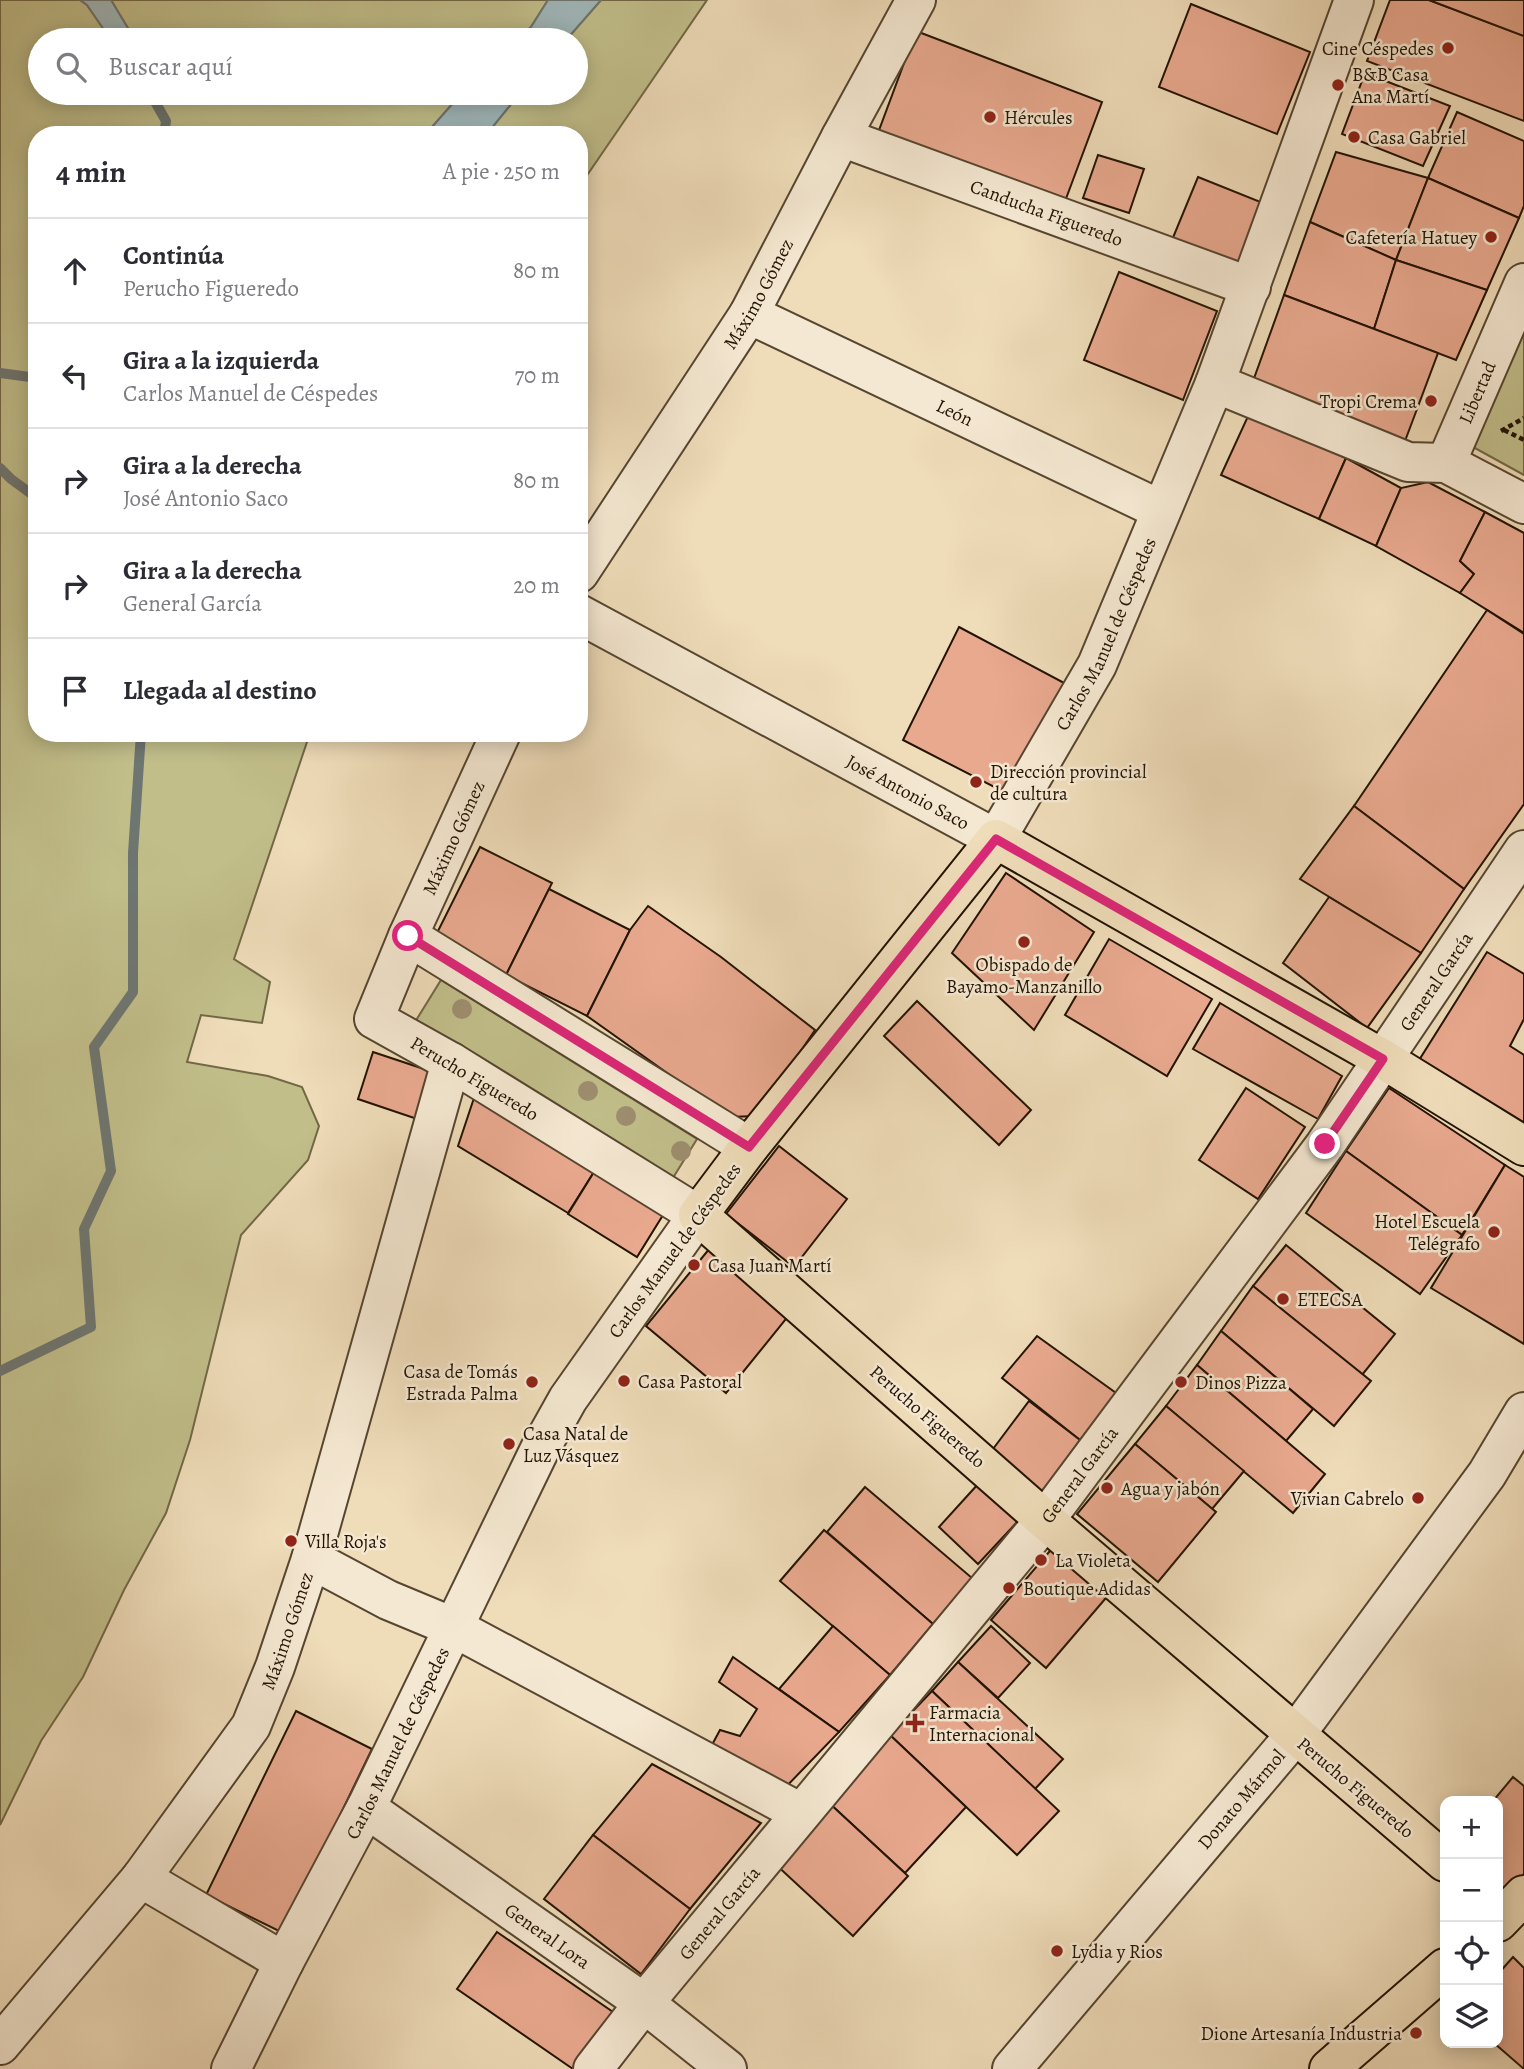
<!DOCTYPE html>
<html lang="es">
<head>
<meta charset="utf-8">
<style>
	body { margin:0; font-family:Alegreya,serif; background:#f2f2f3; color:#2b2b33 }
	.controls { position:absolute; right:21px; bottom:21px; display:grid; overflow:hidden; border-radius:14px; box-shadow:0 4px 18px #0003 }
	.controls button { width:63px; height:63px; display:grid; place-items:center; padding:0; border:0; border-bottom:2px solid #e1e1e2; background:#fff; color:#2b2b33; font:35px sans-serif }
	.stop { position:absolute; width:21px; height:21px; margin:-16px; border:5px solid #db2777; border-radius:50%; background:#fff }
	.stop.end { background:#db2777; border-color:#fff; box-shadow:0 2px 7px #0008 }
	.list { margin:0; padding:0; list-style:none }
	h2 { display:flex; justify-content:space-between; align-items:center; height:91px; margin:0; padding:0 28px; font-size:30px }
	h2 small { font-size:23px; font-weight:400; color:#7c7c81 }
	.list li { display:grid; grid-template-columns:46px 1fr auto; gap:21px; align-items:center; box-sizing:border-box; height:105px; padding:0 28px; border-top:2px solid #e1e1e2 }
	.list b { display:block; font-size:26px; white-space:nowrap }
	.list p { margin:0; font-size:23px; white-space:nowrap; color:#7c7c81 }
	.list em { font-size:23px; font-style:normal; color:#7c7c81 }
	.icon { flex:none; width:38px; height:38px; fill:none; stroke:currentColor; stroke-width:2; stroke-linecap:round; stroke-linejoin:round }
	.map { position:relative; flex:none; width:1524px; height:2069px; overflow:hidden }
	.search { position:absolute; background:#fff; box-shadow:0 4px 18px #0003; left:28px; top:28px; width:560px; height:77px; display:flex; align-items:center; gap:18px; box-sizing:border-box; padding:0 24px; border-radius:38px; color:#7c7c81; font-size:26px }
	.panel { position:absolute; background:#fff; box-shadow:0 4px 18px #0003; left:28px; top:126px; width:560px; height:616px; border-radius:28px }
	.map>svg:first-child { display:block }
</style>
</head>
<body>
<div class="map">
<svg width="1524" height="2069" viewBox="0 0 1524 2069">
	<rect width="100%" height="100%" fill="#efdcb9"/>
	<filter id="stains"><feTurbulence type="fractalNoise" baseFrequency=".00286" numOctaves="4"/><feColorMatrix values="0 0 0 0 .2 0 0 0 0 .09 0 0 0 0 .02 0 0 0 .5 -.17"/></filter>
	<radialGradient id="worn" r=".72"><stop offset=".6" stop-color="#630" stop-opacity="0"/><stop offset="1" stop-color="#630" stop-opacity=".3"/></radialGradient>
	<g fill="#c1be8a" stroke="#726846" stroke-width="2">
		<polygon points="0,0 80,0 87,5 111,40 40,40 40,93 146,93 165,119 158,93 462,93 425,135 37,135 37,733 310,733 234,959 270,982 262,1023 201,1015 187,1062 268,1076 302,1087 319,1126 308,1160 241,1235 190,1440 166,1513 124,1590 83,1677 41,1741 0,1825"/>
		<polygon points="111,0 548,0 531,27 517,40 135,40"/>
		<polygon points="601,0 707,0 579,187 579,135 486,135 520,93 576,93 576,40 566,40"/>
		<polygon points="1524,332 1524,475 1473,447"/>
		<polygon points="441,980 697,1139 671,1181 415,1022"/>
	</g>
	<g fill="#a0b8bb" stroke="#6e7671" stroke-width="2">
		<polygon points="80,0 111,0 135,40 111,40 87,5"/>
		<polygon points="548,0 601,0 566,40 517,40 531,27"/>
		<polygon points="462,93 520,93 486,135 425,135"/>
	</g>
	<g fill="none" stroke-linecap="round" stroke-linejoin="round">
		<g stroke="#6e7671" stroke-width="10">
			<polyline points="150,93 166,121 164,135"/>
			<polyline points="0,373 37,378"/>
			<polyline points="0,468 11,479 37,498"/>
			<polyline points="0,1371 91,1327 84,1229 111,1171 94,1047 133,992 133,853 141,733"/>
		</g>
	</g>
	<g fill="#e9a98f" stroke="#231303" stroke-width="2">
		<polygon points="1390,0 1429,0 1524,36 1524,121 1367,61"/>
		<polygon points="1429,0 1524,0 1524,36"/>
		<polygon points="1191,4 1310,52 1277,134 1159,87"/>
		<polygon points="916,31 1102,102 1064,204 878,133"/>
		<polygon points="1365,73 1450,106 1423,166 1342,134"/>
		<polygon points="1457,112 1524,141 1524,206 1519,218 1428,178"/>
		<polygon points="1336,152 1428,178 1396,260 1310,222"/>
		<polygon points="1098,155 1144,169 1129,213 1083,198"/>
		<polygon points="1198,177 1263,203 1237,267 1172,240"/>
		<polygon points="1428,178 1519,218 1487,290 1396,260"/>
		<polygon points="1310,222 1396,260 1374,329 1284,295"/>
		<polygon points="1396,260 1487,290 1456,360 1374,329"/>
		<polygon points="1119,272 1217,311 1183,400 1084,360"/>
		<polygon points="1284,295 1438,353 1405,441 1252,384"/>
		<polygon points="1249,414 1346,458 1319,519 1221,475"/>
		<polygon points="1346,458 1401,488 1376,546 1319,519"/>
		<polygon points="1428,482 1485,512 1460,561 1474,574 1460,593 1376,546 1401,488"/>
		<polygon points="1485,512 1524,533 1524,633 1460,593 1474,574 1460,561"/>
		<polygon points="1487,610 1524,634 1524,804 1464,889 1354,806"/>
		<polygon points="959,627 1066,684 1004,792 903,740"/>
		<polygon points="1354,806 1464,889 1421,953 1300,879"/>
		<polygon points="480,847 552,883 506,975 434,939"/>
		<polygon points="1006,873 1094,932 1034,1030 952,953"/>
		<polygon points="549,889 630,930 587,1016 506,975"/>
		<polygon points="1329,897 1421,953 1367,1028 1283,963"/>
		<polygon points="648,906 721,957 815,1030 757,1116 729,1117 587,1016 630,930"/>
		<polygon points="1109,939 1212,999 1167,1076 1065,1015"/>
		<polygon points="1487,952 1524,974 1524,1019 1510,1046 1524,1055 1524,1127 1416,1065"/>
		<polygon points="917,1001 1031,1110 999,1145 884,1036"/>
		<polygon points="1220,1003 1342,1076 1318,1119 1193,1049"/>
		<polygon points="373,1052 436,1073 420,1120 358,1099"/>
		<polygon points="1246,1088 1305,1127 1258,1199 1199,1160"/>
		<polygon points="1389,1088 1505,1165 1462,1235 1346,1151"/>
		<polygon points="474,1098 594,1172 568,1213 458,1146"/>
		<polygon points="779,1146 847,1199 794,1267 726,1214"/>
		<polygon points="1346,1151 1462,1235 1420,1294 1306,1213"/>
		<polygon points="1505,1165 1524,1177 1524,1344 1431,1288"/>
		<polygon points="594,1172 663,1215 637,1257 568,1214"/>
		<polygon points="1286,1245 1395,1334 1362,1375 1253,1286"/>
		<polygon points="710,1248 790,1314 726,1393 646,1326"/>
		<polygon points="1253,1286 1371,1381 1334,1426 1221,1331"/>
		<polygon points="1221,1331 1313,1409 1286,1441 1197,1365"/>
		<polygon points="1037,1336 1116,1393 1080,1440 1002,1378"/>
		<polygon points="1197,1365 1325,1474 1293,1513 1166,1406"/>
		<polygon points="1029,1401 1080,1440 1039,1497 990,1453"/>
		<polygon points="1166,1406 1244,1471 1212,1509 1135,1444"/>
		<polygon points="1135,1444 1216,1512 1158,1582 1077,1514"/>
		<polygon points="979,1483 1019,1520 978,1564 939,1527"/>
		<polygon points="865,1487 972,1578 933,1624 827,1532"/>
		<polygon points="824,1530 933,1624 890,1675 780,1581"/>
		<polygon points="1055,1545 1111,1592 1046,1668 991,1620"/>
		<polygon points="833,1626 890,1675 839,1732 779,1689"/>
		<polygon points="991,1626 1030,1663 998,1698 958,1662"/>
		<polygon points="733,1657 839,1732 780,1793 707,1754 720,1730 740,1736 757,1709 719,1682"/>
		<polygon points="958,1662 1063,1759 1035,1789 932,1691"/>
		<polygon points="932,1691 1059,1811 1017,1855 890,1735"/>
		<polygon points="296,1711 372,1749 283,1933 206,1895"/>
		<polygon points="890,1735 966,1807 905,1873 828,1802"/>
		<polygon points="652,1764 761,1823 690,1909 593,1835"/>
		<polygon points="1513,1777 1524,1786 1524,1874 1504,1897 1498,1892 1498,1801 1493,1801"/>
		<polygon points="828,1802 908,1876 853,1936 773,1862"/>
		<polygon points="593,1835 690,1909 641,1974 544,1899"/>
		<polygon points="497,1932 613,2012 573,2069 457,1989"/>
		<polygon points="1513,1957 1524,1968 1524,2069 1494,2043 1498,2043 1498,1974"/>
	</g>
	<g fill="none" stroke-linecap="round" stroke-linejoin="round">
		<g stroke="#564530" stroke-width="42">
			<g id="minor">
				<path id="s1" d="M841,137L1251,287"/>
				<path id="s2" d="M749,314L1161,510"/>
				<polyline points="1215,383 1408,462 1446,463 1524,504"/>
				<path id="s3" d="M1446,463L1524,283"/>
				<path id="s4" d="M579,573L749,314L841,137L916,0"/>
				<path id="s5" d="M579,614L996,839L1097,665L1215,383L1354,0"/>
				<polyline points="408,936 749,1147"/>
				<polyline points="311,1559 388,1600 453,1627 801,1813"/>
				<path id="s6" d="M366,1808L644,2003L727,2069"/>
				<polyline points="141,1878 284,1962"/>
				<path id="s7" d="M0,2045L141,1878L251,1726L275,1667L311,1559L451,1062"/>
				<path id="s8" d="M231,2069L284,1962L366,1808L540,1449L568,1399L698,1215L451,1062L374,1019L408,936L501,733"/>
				<path id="s9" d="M593,2069L644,2003L1045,1520L1325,1145L1524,850"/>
				<path id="s10" d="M1012,2069L1295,1735L1487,1474L1524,1412"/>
			</g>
		</g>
		<g stroke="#231303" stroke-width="42">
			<g id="major">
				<polyline points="1445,1862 1045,1520 698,1215 749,1147 996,839 1383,1059 1524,1146"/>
				<polyline points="1498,1922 1524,1895"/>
				<polyline points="1329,2069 1445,1968"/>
			</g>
		</g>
		<g stroke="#231303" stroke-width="4.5" stroke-dasharray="5 3.5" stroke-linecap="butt">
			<polyline points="1504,430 1524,440"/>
			<polyline points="1501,431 1524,418"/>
		</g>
		<use href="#minor" stroke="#f5e8d2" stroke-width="38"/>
		<use href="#major" stroke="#efdcb9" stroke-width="38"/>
	</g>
	<g fill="#9d8e6f">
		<circle cx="462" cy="1009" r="10"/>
		<circle cx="588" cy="1091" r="10"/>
		<circle cx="626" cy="1116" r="10"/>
		<circle cx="681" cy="1151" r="10"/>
	</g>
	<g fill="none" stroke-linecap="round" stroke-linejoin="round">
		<polyline stroke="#db2777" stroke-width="9" points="408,936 749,1147 996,839 1383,1059 1325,1144"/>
	</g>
	<g fill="#8f2418" stroke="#f5e8d2" stroke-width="2.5">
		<circle cx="1448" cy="48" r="7"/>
		<circle cx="1338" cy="85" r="7"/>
		<circle cx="990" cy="117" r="7"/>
		<circle cx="1354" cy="137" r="7"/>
		<circle cx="1491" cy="237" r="7"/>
		<circle cx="1431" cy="401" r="7"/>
		<circle cx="976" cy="782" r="7"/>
		<circle cx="1024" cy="942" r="7"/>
		<circle cx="1494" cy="1232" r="7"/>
		<circle cx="694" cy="1265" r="7"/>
		<circle cx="1283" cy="1299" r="7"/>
		<circle cx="624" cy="1381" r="7"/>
		<circle cx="532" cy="1382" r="7"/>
		<circle cx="1181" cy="1382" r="7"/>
		<circle cx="509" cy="1444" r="7"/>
		<circle cx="1107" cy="1488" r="7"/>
		<circle cx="1418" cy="1498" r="7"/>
		<circle cx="291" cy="1541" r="7"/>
		<circle cx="1041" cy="1560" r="7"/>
		<circle cx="1009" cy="1588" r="7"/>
		<path d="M911.5 1712.5h7v7h7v7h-7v7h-7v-7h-7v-7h7z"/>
		<circle cx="1057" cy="1951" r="7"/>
		<circle cx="1416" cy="2033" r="7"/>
	</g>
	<g text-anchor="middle" stroke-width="5" stroke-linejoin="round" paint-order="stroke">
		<g font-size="19" fill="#231303" stroke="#f5e8d2" text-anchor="start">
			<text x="1434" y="55" text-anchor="end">Cine Céspedes</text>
			<text x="1352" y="81">B&amp;B Casa<tspan x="1352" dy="22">Ana Martí</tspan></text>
			<text x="1004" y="124">Hércules</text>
			<text x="1368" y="144">Casa Gabriel</text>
			<text x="1477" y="244" text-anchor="end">Cafetería Hatuey</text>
			<text x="1417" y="408" text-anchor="end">Tropi Crema</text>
			<text x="990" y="778">Dirección provincial<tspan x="990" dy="22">de cultura</tspan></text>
			<text x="1024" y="971" text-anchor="middle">Obispado de<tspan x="1024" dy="22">Bayamo-Manzanillo</tspan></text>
			<text x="1480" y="1228" text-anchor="end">Hotel Escuela<tspan x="1480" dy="22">Telégrafo</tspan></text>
			<text x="708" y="1272">Casa Juan Martí</text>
			<text x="1297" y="1306">ETECSA</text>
			<text x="518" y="1378" text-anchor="end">Casa de Tomás<tspan x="518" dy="22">Estrada Palma</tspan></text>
			<text x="638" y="1388">Casa Pastoral</text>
			<text x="1195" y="1389">Dinos Pizza</text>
			<text x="523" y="1440">Casa Natal de<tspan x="523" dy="22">Luz Vásquez</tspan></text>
			<text x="1121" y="1495">Agua y jabón</text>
			<text x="1404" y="1505" text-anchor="end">Vivian Cabrelo</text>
			<text x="305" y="1548">Villa Roja's</text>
			<text x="1055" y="1567">La Violeta</text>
			<text x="1023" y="1595">Boutique Adidas</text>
			<text x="929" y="1719">Farmacia<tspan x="929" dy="22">Internacional</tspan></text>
			<text x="1071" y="1958">Lydia y Rios</text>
			<text x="1402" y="2040" text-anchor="end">Dione Artesanía Industria</text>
		</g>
		<g font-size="19" fill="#231303" stroke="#f5e8d2">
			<text dy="7" stroke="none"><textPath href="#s1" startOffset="219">Canducha Figueredo</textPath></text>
			<text dy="7" stroke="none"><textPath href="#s4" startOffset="332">Máximo Gómez</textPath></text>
			<text dy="7" stroke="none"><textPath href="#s3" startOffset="77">Libertad</textPath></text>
			<text dy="7" stroke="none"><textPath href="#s2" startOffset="228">León</textPath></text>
			<text dy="7" stroke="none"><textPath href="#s5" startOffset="707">Carlos Manuel de Céspedes</textPath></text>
			<text dy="7" stroke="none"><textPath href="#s5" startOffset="374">José Antonio Saco</textPath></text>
			<text dy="7" stroke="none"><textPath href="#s8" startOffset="1552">Máximo Gómez</textPath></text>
			<text dy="7" stroke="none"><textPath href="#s9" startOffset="1377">General García</textPath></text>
			<text transform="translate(475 1078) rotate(31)" y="7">Perucho Figueredo</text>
			<text transform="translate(674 1250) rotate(-54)" y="7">Carlos Manuel de Céspedes</text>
			<text transform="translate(928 1416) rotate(41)" y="7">Perucho Figueredo</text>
			<text dy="7" stroke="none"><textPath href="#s9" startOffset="768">General García</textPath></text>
			<text dy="7" stroke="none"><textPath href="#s7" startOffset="508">Máximo Gómez</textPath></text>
			<text dy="7" stroke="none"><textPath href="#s8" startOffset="366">Carlos Manuel de Céspedes</textPath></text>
			<text transform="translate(1356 1787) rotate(40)" y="7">Perucho Figueredo</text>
			<text dy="7" stroke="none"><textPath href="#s10" startOffset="354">Donato Mármol</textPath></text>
			<text dy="7" stroke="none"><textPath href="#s9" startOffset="201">General García</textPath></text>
			<text dy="7" stroke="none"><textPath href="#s6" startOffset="222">General Lora</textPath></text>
		</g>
	</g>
	<rect width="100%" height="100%" filter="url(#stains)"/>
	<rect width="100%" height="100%" fill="url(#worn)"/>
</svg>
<div class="controls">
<button>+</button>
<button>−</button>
<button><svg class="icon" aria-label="locate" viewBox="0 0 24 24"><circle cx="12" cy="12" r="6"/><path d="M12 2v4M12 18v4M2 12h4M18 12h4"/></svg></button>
<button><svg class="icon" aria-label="layers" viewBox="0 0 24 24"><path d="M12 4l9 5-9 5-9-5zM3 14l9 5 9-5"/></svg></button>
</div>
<div class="stop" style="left:408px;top:936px"></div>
<div class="stop end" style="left:1325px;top:1144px"></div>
<div class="search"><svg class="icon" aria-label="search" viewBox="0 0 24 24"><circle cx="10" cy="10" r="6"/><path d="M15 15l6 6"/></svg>Buscar aquí</div>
<section class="panel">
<h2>4 min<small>A pie · 250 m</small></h2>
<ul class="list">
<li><svg class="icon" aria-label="ahead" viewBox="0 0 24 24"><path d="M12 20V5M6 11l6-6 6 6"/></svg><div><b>Continúa</b><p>Perucho Figueredo</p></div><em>80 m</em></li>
<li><svg class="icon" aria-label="left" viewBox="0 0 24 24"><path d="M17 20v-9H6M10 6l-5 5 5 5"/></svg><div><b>Gira a la izquierda</b><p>Carlos Manuel de Céspedes</p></div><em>70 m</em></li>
<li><svg class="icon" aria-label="right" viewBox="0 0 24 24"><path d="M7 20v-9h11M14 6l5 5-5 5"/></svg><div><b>Gira a la derecha</b><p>José Antonio Saco</p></div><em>80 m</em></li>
<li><svg class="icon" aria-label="right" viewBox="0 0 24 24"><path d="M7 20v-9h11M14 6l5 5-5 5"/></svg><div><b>Gira a la derecha</b><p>General García</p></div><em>20 m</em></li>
<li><svg class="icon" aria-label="arrive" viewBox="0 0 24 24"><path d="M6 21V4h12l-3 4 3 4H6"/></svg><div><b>Llegada al destino</b></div></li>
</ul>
</section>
</div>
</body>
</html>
